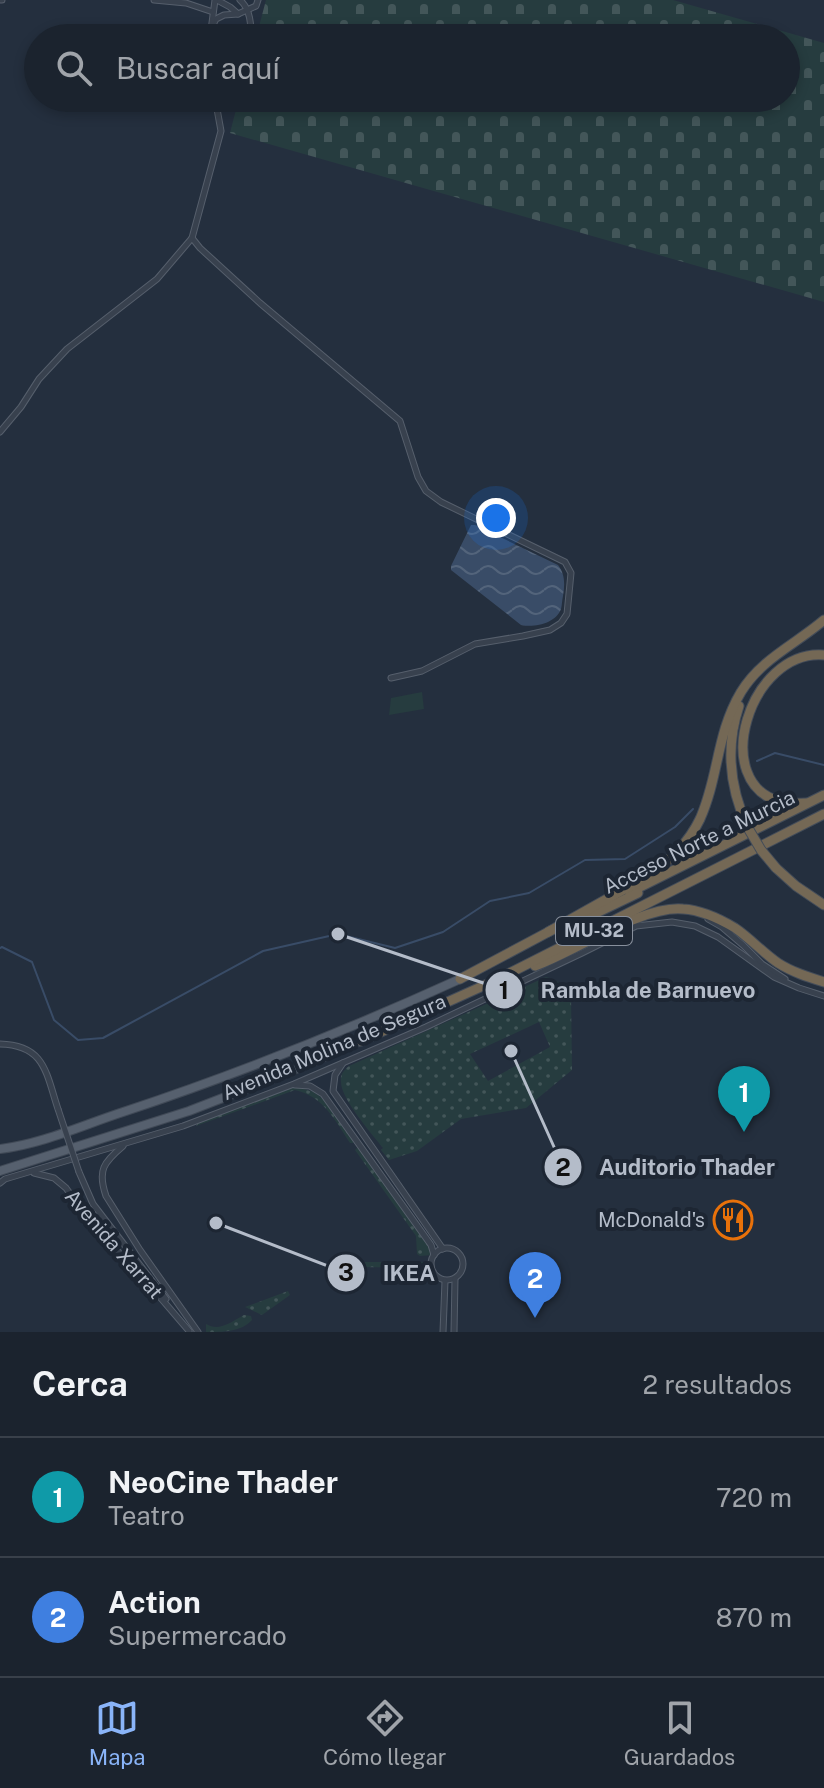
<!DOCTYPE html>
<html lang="es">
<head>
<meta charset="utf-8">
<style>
	body { margin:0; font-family:"Public Sans",sans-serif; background:#282f3a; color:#f1f3f6 }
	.you { position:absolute; left:496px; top:518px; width:28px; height:28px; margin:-20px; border:6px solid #fff; border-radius:50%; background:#1a73e8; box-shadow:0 0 0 12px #1a73e833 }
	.badge { display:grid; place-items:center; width:52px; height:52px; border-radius:50%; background:#8ab4f8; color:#fff; font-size:26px; font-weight:700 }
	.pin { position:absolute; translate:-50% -66px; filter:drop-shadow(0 2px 4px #0008) }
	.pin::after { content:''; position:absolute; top:42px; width:28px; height:24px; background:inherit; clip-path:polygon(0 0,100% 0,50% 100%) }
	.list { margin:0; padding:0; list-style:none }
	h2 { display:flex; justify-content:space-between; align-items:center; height:104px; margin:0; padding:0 32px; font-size:34px }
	h2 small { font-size:26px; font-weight:400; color:#a0a4aa }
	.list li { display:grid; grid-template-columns:52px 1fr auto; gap:24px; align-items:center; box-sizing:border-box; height:120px; padding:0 32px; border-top:2px solid #39404a }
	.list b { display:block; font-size:30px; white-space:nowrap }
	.list p { margin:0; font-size:26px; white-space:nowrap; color:#a0a4aa }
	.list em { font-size:26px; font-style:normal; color:#a0a4aa }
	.icon { flex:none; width:44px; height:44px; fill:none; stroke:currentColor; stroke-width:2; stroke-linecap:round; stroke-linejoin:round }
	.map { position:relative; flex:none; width:824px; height:1332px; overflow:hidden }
	.search { position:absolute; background:#1b232e; box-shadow:0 4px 12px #0003; left:24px; right:24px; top:24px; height:88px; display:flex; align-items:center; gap:20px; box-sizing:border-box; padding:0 28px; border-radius:44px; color:#a0a4aa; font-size:30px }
	.sheet { height:344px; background:#1b232e }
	nav { display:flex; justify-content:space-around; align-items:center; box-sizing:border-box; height:112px; border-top:2px solid #39404a; background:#1b232e; font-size:22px; color:#a0a4aa }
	nav a { display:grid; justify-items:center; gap:4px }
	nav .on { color:#8ab4f8 }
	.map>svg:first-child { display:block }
</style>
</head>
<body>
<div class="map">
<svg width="824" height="1332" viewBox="0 0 824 1332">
	<defs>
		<pattern id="grass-dots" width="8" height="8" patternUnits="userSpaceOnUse" patternTransform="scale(2)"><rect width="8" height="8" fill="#263c3f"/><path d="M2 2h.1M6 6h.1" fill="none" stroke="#435659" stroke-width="1.8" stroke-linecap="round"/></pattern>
		<pattern id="cemetery-stones" width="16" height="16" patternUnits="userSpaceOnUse" patternTransform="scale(2)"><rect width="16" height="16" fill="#263c3f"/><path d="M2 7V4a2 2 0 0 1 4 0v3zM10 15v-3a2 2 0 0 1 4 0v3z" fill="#435659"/></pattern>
		<pattern id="water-waves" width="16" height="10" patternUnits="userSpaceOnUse" patternTransform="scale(2)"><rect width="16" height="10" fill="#394c67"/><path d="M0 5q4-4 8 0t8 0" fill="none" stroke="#53647b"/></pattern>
	</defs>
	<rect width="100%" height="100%" fill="#242f3e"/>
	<g fill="url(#grass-dots)" fill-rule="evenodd">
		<path d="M546,977C558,980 564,985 571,995L572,1070L526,1108L461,1119L417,1151L389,1160L381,1150L383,1148C372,1134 341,1099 341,1082C340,1075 343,1071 349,1066ZM539,1022L550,1047L488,1081L470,1054Z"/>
		<path d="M297,1087L314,1092L324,1100L353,1140V1143H350C334,1119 324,1097 295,1090L196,1126L198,1123L287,1089Z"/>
		<polygon points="358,1147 430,1248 432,1255 420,1256 417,1254 416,1236 355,1150"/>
		<polygon points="356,1262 429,1262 430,1268 357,1267 354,1264"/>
		<polygon points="288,1291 290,1295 262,1315 245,1307"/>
		<path d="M244,1315L251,1316L252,1320C241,1332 224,1332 206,1332V1324C219,1332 231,1322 244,1315Z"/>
	</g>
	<polygon fill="url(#cemetery-stones)" points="266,0 673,0 824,43 824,302 230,133 239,98 786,98 786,38 256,38"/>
	<polygon fill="#263c3f" points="422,692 424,709 389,715 391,698"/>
	<path fill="url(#water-waves)" d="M471,525H475L558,565C565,574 565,584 563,596C562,600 562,605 561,609C556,623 535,628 521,625L451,570V566Z"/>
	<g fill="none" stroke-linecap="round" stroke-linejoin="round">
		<g stroke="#394c67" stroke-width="2">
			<polyline points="757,761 775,753 824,765"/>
			<polyline points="0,948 2,947 32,962 54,1020 78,1040 103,1038 263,951 338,934 395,948 443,932 490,901 529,893 585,860 625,859 675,827 693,809"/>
		</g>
		<g stroke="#565f6c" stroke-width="7">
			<g id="street">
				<polyline points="0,0 2,0"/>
				<polyline points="154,0 186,3 213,12"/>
				<polyline points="217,0 230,7 238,14 256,6 258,0"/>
				<path d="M240,0C250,9 252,25 250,38"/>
				<polyline points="213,25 216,19 224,15 238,14"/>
				<polyline points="210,38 215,0"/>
				<polyline points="192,238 200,248 260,303 400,421 418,477 426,491 441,502 565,562 571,573 567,614 561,623 550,630 523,636 475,644 422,671 391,678"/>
				<polyline points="0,432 21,407 39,379 67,349 157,279 192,238 221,131 215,98"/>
				<polyline points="708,919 722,927 743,945 762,964 785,979"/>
				<path d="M0,1044C45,1045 46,1073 58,1109"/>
				<polyline points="343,1063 335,1075 333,1091 443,1249"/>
				<polyline points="295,1085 310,1086 323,1094 431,1245 434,1255"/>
				<path d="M123,1146C104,1162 97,1170 106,1196L140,1250L198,1332"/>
				<polyline points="79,1172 93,1204 166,1299"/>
				<polyline points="34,1173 54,1178 66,1188 94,1227 141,1275 189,1331"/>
				<polyline points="0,1183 5,1179 183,1126 294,1084 426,1027 582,953 636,926 672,922 695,926 718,937 774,977 799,988 824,996"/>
				<circle cx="447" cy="1264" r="16"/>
				<polyline points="443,1332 445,1281"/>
				<polyline points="454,1332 455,1279"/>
			</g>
		</g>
		<g stroke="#414a57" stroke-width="10">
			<g id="primary">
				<path d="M0,1149C42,1144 83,1125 123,1112C238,1074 350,1029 460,979"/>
				<polyline points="0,1171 189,1111 282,1075 361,1041"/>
			</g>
		</g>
		<g stroke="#434c59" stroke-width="11">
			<g id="highway">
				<path d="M739,706C725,748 730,789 748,828"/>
				<path d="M806,803C798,803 789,804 782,802C708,785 749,649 824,655"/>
				<polyline points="776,868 796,886 824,905"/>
				<polyline points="630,892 824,795"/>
				<polyline points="565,928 638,893"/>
				<path d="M548,932L646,877C669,862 688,844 700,819C719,777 716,734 741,692C761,659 796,644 824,620"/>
				<path d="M535,966C575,952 642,905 683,909C700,910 720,919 735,928C750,938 763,953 778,963C792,972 808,977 824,982"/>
				<polyline points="460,979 552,930"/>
				<polyline points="361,1041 494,981 824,814"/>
			</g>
		</g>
		<use href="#street" stroke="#38414e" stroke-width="5"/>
		<use href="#primary" stroke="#56606e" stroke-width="8"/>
		<use href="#highway" stroke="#746855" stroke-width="9"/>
		<g stroke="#565f6c" stroke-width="7" stroke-linecap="butt">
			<polyline id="street-bridge" points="58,1109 79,1172"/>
		</g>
		<g stroke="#434c59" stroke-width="11" stroke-linecap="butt">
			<polyline id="highway-bridge" points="748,828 761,850 776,868"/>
		</g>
		<use href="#street-bridge" stroke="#38414e" stroke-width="5"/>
		<use href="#highway-bridge" stroke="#746855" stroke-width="9"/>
	</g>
	<defs>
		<g id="restaurant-ring" transform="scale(2)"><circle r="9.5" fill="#1d2633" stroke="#e8710a" stroke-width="1.5"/><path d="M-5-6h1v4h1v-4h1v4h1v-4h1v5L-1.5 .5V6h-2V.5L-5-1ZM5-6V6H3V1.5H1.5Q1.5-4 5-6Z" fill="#e8710a"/></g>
	</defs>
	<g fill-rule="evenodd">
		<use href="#restaurant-ring" x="733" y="1220"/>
	</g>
	<g text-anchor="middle" stroke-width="8" stroke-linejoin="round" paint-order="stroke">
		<rect fill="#1d2633" stroke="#878f9c" stroke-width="2" x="556" y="917" width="76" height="28" rx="6"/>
		<g font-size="18" font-weight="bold" fill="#b4bcc9">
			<text x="594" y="937">MU-32</text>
		</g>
		<g font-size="20" fill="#b4bcc9" stroke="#1d2633">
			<text transform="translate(699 842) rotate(-26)" y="7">Acceso Norte a Murcia</text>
			<text transform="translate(334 1047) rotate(-23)" y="7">Avenida Molina de Segura</text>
			<text transform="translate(114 1244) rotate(49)" y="7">Avenida Xarrat</text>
		</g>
		<g font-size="20" fill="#b4bcc9" stroke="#1d2633" text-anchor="end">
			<text x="705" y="1227">McDonald's</text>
		</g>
	</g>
	<path fill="none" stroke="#b4bcc9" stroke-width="3" d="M338 934L504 990M511 1051L563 1167M216 1223L346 1273"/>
	<g fill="#b4bcc9" stroke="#1d2633" stroke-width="3">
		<circle cx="338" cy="934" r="8"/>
		<circle cx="511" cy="1051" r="8"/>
		<circle cx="216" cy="1223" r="8"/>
		<circle cx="504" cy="990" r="20"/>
		<circle cx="563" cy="1167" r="20"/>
		<circle cx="346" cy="1273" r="20"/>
	</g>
	<g font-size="24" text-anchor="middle" font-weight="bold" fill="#111">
		<text x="504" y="999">1</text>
		<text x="563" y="1176">2</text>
		<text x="346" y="1281">3</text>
	</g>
	<g font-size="22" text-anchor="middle" font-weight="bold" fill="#b4bcc9" stroke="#1d2633" stroke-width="8" stroke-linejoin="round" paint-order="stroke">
		<text x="648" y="998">Rambla de Barnuevo</text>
		<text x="687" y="1175">Auditorio Thader</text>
		<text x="409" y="1281">IKEA</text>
	</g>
</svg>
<div class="you"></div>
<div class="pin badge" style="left:744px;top:1132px;background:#0f9aa8">1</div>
<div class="pin badge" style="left:535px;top:1318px;background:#3f7fe0">2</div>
<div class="search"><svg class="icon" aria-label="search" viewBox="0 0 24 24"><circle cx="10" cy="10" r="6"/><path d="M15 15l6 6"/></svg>Buscar aquí</div>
</div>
<section class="sheet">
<h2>Cerca<small>2 resultados</small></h2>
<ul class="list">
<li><span class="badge" style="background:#0f9aa8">1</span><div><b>NeoCine Thader</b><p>Teatro</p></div><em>720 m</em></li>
<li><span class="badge" style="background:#3f7fe0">2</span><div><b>Action</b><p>Supermercado</p></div><em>870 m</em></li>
</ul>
</section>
<nav>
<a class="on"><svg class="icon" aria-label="map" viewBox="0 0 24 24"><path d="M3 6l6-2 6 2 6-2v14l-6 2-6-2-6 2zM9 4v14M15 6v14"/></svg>Mapa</a>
<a><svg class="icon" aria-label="directions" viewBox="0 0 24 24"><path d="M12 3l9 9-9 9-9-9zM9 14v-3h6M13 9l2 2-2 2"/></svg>Cómo llegar</a>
<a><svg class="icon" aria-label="saved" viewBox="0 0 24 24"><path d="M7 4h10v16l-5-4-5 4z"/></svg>Guardados</a>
</nav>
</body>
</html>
